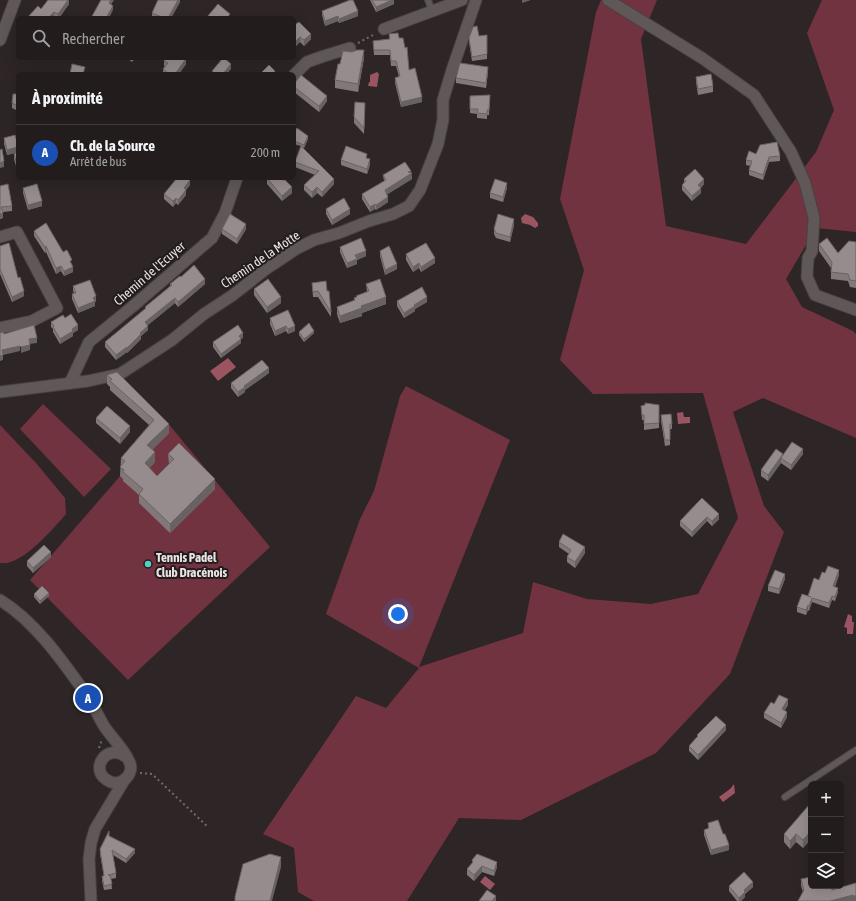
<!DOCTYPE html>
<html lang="fr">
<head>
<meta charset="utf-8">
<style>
	body { margin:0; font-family:"Asap Condensed",sans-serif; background:#2a2525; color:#f1f3f6 }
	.controls { position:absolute; right:12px; bottom:12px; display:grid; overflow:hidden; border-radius:6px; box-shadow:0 4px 16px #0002 }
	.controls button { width:36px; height:36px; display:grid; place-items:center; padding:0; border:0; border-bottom:1px solid #3f3a3b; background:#221c1c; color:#f1f3f6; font:20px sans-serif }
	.you { position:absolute; left:398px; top:614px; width:14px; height:14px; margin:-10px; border:3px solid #fff; border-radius:50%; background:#1a73e8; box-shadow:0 0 0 6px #1a73e833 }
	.badge { display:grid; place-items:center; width:26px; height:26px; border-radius:50%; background:#55cec6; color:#fff; font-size:13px; font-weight:700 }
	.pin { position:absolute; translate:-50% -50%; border:2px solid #fff; box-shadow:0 1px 4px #0006 }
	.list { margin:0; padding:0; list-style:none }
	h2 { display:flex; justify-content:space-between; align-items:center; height:52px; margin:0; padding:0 16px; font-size:17px }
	h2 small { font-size:13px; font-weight:400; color:#a2a1a3 }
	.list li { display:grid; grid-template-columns:26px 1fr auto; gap:12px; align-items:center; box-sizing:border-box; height:56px; padding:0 16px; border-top:1px solid #3f3a3b }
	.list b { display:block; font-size:15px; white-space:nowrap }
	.list p { margin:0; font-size:13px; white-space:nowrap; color:#a2a1a3 }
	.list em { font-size:13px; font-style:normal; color:#a2a1a3 }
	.icon { flex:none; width:22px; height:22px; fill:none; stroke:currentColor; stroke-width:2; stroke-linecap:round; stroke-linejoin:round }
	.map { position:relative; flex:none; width:856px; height:901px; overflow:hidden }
	.search { position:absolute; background:#221c1c; box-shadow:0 4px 16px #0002; left:16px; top:16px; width:280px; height:44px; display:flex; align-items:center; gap:10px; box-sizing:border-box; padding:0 14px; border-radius:6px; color:#a2a1a3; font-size:15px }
	.panel { position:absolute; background:#221c1c; box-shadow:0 4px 16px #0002; left:16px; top:72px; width:280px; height:108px; border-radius:6px }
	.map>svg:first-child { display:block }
</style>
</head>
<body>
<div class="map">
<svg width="856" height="901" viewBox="0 0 856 901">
	<rect width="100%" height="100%" fill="#2d2526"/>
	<g fill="#723340">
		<polygon points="601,0 657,0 641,39 666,226 746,244 816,152 834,110 807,33 822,0 856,0 856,232 816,228 786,279 802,307 853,331 856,334 856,438 763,398 733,412 764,506 784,532 730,674 656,753 521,820 459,818 407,901 314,901 298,892 294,848 263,834 356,696 386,708 419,668 326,614 360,519 374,491 400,396 406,386 510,440 419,667 523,633 533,582 587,599 651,604 698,594 738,518 703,393 593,394 560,360 584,270 560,199 596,12"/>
		<polygon points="43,404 111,469 84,497 20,429"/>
		<polygon points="167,422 270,547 128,680 30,580"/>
		<path d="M0,425L36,463L65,498L66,514C53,529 21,567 0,563Z"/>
	</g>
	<g fill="#9b5461">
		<polygon points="377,72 379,74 377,87 368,86 369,82 370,82 370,75"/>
		<polygon points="525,214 533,217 538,223 538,226 535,228 530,225 522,223 521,218"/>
		<polygon points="228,358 236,367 218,381 210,371"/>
		<polygon points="683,412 684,417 690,417 690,423 678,424 677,413"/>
		<polygon points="848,614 852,616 852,622 854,622 853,634 847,634 847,628 844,627"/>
		<polygon points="734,784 735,793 723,802 719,797 730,789"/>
		<polygon points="485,876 495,884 490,890 480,882"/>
	</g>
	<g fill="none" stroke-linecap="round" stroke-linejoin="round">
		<g stroke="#484142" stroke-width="8">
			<g id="service">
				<polyline points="428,0 432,11"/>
				<polyline points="785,797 856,750"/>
			</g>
		</g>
		<g stroke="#484142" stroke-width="13">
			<g id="minor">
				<polyline points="608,0 702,58 754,95 791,152 805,183 814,218 812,251 808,258 807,277 815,295 856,310"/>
				<polyline points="384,29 462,0"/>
				<polyline points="0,40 15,0"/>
				<polyline points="294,75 307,62 324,56 350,48"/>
				<polyline points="0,237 17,232 57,308 32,321 0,328"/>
				<polyline points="70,383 89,342 132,307 212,238 225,213 237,178"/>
				<polyline points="0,392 88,381 120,374 172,340 204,314 233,295 266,269 296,249 314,240 339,233 369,221 393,214 409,206 420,190 438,144 443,120 443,100 452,70 476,0"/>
				<path d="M0,600C36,622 64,663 88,697C94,706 98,716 104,726C112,738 123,748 129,761C136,774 120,789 107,780C89,769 107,742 126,757"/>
				<polyline points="91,901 89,859 91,843 95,829 125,779"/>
			</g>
		</g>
		<g stroke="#726b6c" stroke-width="2" stroke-dasharray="2 3" stroke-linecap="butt">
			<polyline points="358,43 375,34"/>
			<polyline points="99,748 101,743 100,739"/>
			<polyline points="140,773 152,774 208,827"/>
		</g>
		<use href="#service" stroke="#605758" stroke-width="6"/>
		<use href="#minor" stroke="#605758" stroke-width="11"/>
	</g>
	<g fill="#817879">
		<polygon points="69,0 69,4 59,18 55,18 41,9"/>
		<polygon points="180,0 180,2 171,18 152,18 152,13"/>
		<polygon points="370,0 394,0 394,4 376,12"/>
		<polygon points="322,11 358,16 339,23 338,21 325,26 322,15"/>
		<polygon points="294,22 311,39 304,46 300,42 296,46 294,44"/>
		<polygon points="18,31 18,39 17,37 17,32"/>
		<polygon points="389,34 399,38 405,48 409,70 422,102 401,107 395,83 395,78 399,77 396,66 391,66 390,55 374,55 373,41 389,39"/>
		<polygon points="487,35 487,59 472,61 469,42 469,38"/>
		<polygon points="352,52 364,58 358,92 335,88 335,80 340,64"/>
		<polygon points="127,58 135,58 132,62"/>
		<polygon points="164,61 186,64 179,74 163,74 163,69 165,67 164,66"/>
		<polygon points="488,72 486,88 456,83 456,78"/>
		<polygon points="696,77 713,86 713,92 698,95 696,82"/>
		<polygon points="294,84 327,101 319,112 294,92"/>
		<polygon points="18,94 18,111 12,108 12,103"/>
		<polygon points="490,95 489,115 487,115 487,119 477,118 477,114 470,113 470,96"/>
		<polygon points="365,108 364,134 354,123 354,117"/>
		<polygon points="294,132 308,139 304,148 302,147 334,184 322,197 317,193 312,198 304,190 304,185 315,175 295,167 295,162 301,146 294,144"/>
		<polygon points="4,138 18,145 16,166 14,159 14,154 15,153 7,155 4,144"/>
		<polygon points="756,154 780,156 780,161 769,162 763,180 749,175 749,170 750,166 746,165 746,160"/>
		<polygon points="367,158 370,165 367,174 341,165 341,160"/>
		<polygon points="411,173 412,179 387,194 388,202 376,210 375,209 370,212 362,199 362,194 384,181 383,175"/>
		<polygon points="267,178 292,193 282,201 267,184"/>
		<polygon points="684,179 704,184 701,188 701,193 692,201 682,190 682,185 684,182"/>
		<polygon points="190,185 186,190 186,195 178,205 176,203 173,207 164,199 164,194"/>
		<polygon points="0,186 12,206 12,211 3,212 3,218 0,219"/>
		<polygon points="23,188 42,206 28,210 23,193"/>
		<polygon points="507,188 503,202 490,198 490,193"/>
		<polygon points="326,209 350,214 332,225 326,214"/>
		<polygon points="514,225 510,242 496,238 494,234 494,229"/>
		<polygon points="222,229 246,229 237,244 222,234"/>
		<polygon points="34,231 63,252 72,265 73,272 64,276 61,271 56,274 46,252 45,253 34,236"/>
		<polygon points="856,242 856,288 850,287 848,281 831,279 831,268 819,251 819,244 838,253"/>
		<polygon points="0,246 18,278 24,296 12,302 0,274"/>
		<polygon points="340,247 366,256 357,260 357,264 347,268 340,252"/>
		<polygon points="380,251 397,269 385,275 380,256"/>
		<polygon points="406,254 435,263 421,272 419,268 413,272 406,260"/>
		<polygon points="181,277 205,284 178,307 175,303 148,325 148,330 141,336 141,339 127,353 127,352 116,360 105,347 105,342 145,310 145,307 170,286 170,284"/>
		<polygon points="312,283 327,291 331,312 331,317 318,297 313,297"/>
		<polygon points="366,284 386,304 362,313 362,316 340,323 337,314 337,307 354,301 354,298 356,297 356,296 367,292"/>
		<polygon points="73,286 96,301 95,302 95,306 78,313 72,299 72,294 74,293 73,291"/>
		<polygon points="254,289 281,303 267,313 254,295"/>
		<polygon points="397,301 427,302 415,309 415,311 404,318 397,306"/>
		<polygon points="65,318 78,330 73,333 73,336 60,344 53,332 53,329 51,327 51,322"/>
		<polygon points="270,318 295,326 295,331 288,334 286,331 275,336 270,324"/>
		<polygon points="299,332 314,333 304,342 299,335"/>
		<polygon points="243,338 241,339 241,343 221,358 213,347 213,342"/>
		<polygon points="117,372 169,433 152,450 155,462 149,468 157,476 169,464 168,454 215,489 170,533 139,503 139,495 123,481 123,479 120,476 121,458 149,425 110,390 110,387 107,384 107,375"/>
		<polygon points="269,373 245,390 245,392 238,397 231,388 231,383"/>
		<polygon points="645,405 659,423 659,428 644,430 644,420 642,420 641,406"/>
		<polygon points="661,415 672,424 672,429 670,429 670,445 665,446 661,421"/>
		<polygon points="96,418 130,432 120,444 96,423"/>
		<polygon points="803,454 791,470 781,463 768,481 761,476 761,470 783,455"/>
		<polygon points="702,498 719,519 712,526 707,521 692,537 680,526 680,521"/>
		<polygon points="559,542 585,553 575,568 567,562 567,557 569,554 559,547"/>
		<polygon points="51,557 33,573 27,566 27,561"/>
		<polygon points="825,573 839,575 835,587 838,592 835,601 832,600 829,608 812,602 809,611 808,610 806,615 797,612 797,607 808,596 819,580"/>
		<polygon points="785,579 779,594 768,591 768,586"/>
		<polygon points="34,594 49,596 40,604 34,597"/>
		<polygon points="774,704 788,705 785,710 787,717 781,728 764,718 764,713"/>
		<polygon points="726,730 698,760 689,751 689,746 697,737 697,735"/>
		<polygon points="811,807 811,839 803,848 796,842 790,849 784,842 784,834"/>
		<polygon points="708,823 723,834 729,850 711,855 704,835 704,830 708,829"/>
		<polygon points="109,836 135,853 126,863 113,855 116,873 116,878 111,879 112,889 104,890 102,881 102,876 104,876 100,854 100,849"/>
		<polygon points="472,860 497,867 494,876 482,872 474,881 467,875 467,869 472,864"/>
		<polygon points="801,879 818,888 832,890 856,883 856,901 798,901 803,892 801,886"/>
		<polygon points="729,886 753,887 745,894 745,897 741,901 737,901 729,891"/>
	</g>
	<g fill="#696263">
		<polygon points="68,0 69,0 69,4 59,18 58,18 58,14"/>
		<polygon points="111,0 114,0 109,8 109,3"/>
		<polygon points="178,0 180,0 180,2 171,18 168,18"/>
		<polygon points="392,0 394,0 394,4 376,12 376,7"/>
		<polygon points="522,0 531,0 522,3"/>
		<polygon points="113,6 113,10 109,18 106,18"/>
		<polygon points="358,11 358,16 339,23 339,19"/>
		<polygon points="54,12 54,17 53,18 48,18"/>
		<polygon points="338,16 338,21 325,26 325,21"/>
		<polygon points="311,34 311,39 304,46 304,40"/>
		<polygon points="300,37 300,42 296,46 296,41"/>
		<polygon points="364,50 364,58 358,92 358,84"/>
		<polygon points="186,59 186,64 179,74 175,74"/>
		<polygon points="231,64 231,69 227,74 223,74"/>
		<polygon points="488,67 488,72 486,88 486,83"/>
		<polygon points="327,96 327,101 319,112 319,106"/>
		<polygon points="422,97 422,102 401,107 401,102"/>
		<polygon points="308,136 308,139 304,148 304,145"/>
		<polygon points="18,147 18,152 7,155 7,150"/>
		<polygon points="769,157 769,162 763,180 763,175"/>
		<polygon points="370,159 370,165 367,174 367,169"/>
		<polygon points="4,161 4,167 0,168 0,163"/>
		<rect x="16" y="161" width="2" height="5"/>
		<polygon points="411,171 412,179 385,196 385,190 408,172"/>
		<polygon points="334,179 334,184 322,197 322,192"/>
		<polygon points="704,179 704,184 699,190 701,188 701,193 692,201 692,196 698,185"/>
		<polygon points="190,180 190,185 186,190 186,195 178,205 178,200 184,188"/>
		<polygon points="507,183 507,188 503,202 503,197"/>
		<polygon points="292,187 292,193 282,201 282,196"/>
		<polygon points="317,187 317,193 312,198 312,192"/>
		<polygon points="388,197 388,202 376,210 376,205"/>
		<polygon points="176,198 176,203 173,207 173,201"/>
		<polygon points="42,201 42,206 28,210 28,205"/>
		<polygon points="375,204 375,209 370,212 370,207"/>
		<polygon points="350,209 350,214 332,225 332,220"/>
		<polygon points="3,213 3,218 0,219 0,214"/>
		<polygon points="514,219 514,225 510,242 510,237"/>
		<polygon points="246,224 246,229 237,244 237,239"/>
		<polygon points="46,246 46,252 45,253 45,247"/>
		<polygon points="366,251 366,256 357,260 357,264 347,268 347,263 355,255"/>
		<polygon points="435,258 435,263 421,272 421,267"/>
		<polygon points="419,263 419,268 413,272 413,267"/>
		<polygon points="397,264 397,269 385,275 385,270"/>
		<polygon points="61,266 61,271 56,274 56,268"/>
		<polygon points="73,267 73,272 64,276 64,271"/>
		<polygon points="205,279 205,284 178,307 178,302"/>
		<polygon points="24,291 24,296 12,302 12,297"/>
		<polygon points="96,296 96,301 95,302 95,306 78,313 78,308"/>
		<polygon points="281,297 281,303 267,313 267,307"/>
		<polygon points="386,297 386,304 362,313 362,316 340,323 340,316 361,306"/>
		<polygon points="427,297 427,302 415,309 415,311 404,318 404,313 414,305"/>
		<polygon points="175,298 175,303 145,327 145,322"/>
		<polygon points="78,325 78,330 73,333 73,336 60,344 60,339 72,329"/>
		<polygon points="148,326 148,330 141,336 141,339 127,353 127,348 140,333"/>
		<polygon points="286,326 286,331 275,336 275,331"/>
		<polygon points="295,326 295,331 288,334 288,329"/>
		<polygon points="314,331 314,333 304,342 304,339"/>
		<polygon points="243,333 243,338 241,339 241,343 221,358 221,354 239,336"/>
		<polygon points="37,338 37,343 29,344 29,339"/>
		<polygon points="30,345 30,350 21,353 21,347"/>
		<polygon points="20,346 20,351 3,355 3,360 0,361 0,356 2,350"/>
		<polygon points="127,347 127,352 116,360 116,355"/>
		<polygon points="269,368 269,373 245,390 245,392 238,397 238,392 244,386"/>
		<polygon points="169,424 169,433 147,455 147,445"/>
		<polygon points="130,426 130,432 120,444 120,438"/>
		<polygon points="803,449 803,454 791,470 791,465"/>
		<polygon points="155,452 155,462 145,473 145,463"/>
		<polygon points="783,454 781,458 781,463 768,481 768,475"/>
		<polygon points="215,479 215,489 170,533 170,524"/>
		<polygon points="719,514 719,519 712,526 712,521"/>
		<polygon points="707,517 707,521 692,537 692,532"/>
		<polygon points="585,547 585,553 575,568 575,562"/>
		<polygon points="51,552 51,557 33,573 33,568"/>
		<polygon points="839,570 839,575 833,591 833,586"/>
		<polygon points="785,574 785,579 779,594 779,589"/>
		<polygon points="838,588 838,592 835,601 835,597"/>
		<polygon points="49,593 49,596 40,604 40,601"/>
		<polygon points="832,596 832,600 829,608 829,603"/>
		<polygon points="812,598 812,602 809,611 809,606"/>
		<polygon points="808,605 808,610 806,615 806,610"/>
		<polygon points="788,699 788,705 782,714 782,709"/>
		<polygon points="787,712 787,717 781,728 781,723"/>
		<polygon points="726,725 726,730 698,760 698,755"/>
		<polygon points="811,831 811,839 803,848 803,840"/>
		<polygon points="796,834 796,842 790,849 790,841"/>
		<polygon points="729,845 729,850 711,855 711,850"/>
		<polygon points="135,849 135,853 126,863 126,859"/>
		<polygon points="281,857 281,867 272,901 270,901"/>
		<polygon points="497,862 497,867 494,876 494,871"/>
		<polygon points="482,866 482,872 474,881 474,875"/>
		<polygon points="753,882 753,887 745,894 745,897 741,901 739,901 739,898 744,890"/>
		<polygon points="853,895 853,901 830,901"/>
		<polygon points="496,896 496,901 492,901"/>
		<rect x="853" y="896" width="3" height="5"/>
	</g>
	<g fill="#968c8d" stroke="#696263">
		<polygon points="48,0 68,0 58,14 54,12 48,18 27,18 38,6 41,9"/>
		<polygon points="101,0 111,0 109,3 113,6 106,18 91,18"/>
		<polygon points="158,0 178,0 168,18 164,18 152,13"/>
		<polygon points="350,0 353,0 358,11 339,19 338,16 325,21 322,11"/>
		<polygon points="372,0 392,0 376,7"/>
		<polygon points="218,4 230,14 227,18 208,18 207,17"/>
		<polygon points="294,22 296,24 299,22 311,34 304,40 300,37 296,41 294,39"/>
		<polygon points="477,26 479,36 487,35 487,54 472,57 469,38 473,27"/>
		<polygon points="398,33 399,38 403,38 405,48 407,47 409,70 415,68 422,97 401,102 395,78 400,76 396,61 391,61 390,50 374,50 373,41 390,39 389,34"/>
		<polygon points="357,50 364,50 358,84 335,80 338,64 340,64 343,51 352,52"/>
		<polygon points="166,58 184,58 186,59 175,74 169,74 163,69 168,63 164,61"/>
		<polygon points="223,58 224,58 231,64 223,74 216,74 212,71"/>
		<polygon points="460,63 488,67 486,83 456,78"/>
		<polygon points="72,64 85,67 83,74 70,74"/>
		<polygon points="269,65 275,71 273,74 262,74 261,73"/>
		<polygon points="711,74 713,86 698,89 696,77"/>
		<polygon points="301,75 327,96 319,106 294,87 294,84"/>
		<polygon points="13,94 18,94 18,106 12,103"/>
		<polygon points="490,95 489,110 487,110 487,114 477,113 478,109 470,109 470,96"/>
		<polygon points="355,102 365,103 364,128 354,117"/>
		<polygon points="297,128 308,136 304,145 294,141 294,132"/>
		<polygon points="15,135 18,145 18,147 7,150 4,138"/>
		<polygon points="777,142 780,156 769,157 763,175 749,170 752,161 746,160 749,151 756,154 760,145"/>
		<polygon points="301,146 334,179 322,192 317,187 312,192 304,185 319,171 295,162"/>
		<polygon points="346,146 367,154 366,158 370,159 367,169 341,160"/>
		<polygon points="2,149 4,161 0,163 0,150"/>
		<polygon points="18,152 18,161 16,161 14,154"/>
		<polygon points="405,162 411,171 408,172 412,173 385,190 388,197 376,205 375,204 370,207 362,194 386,180 383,175"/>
		<polygon points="695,169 704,179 698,185 701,188 692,196 682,185 686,181 684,179"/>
		<polygon points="177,178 188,178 190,180 184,188 186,190 178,200 176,198 173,201 164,194"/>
		<polygon points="267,178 285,180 292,187 282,196"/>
		<polygon points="495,179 507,183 503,197 490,193"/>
		<polygon points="8,184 12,206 1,207 3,213 0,214 0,186"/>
		<polygon points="37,184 42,201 28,205 23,188"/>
		<polygon points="344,198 350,209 332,220 326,209"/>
		<polygon points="230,214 246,224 237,239 222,229"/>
		<polygon points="498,214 514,219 510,237 496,233 494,229"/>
		<polygon points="46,223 63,252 67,250 72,260 70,261 73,267 64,271 61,266 56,268 46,246 45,247 34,231"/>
		<polygon points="361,238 366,251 355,255 357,259 347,263 340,247"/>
		<polygon points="827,238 838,253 849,241 856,242 856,281 850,280 848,274 831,272 832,262 819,244"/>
		<polygon points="9,243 18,278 20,277 24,291 12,297 0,269 0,246"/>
		<polygon points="426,243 435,258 421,267 419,263 413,267 406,254"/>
		<polygon points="389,246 397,264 385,270 380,251"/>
		<polygon points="194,265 205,279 178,302 175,298 145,322 148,326 140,333 141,334 127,348 127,347 116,355 105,342 146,308 145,307 172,285 170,284 180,276 181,277"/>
		<polygon points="268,279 281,297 267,307 254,289"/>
		<polygon points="380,279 386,297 361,306 362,308 340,316 337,307 355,300 354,298 357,297 356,296 369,291 366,284"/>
		<polygon points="90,280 96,296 93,298 95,301 78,308 72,294 76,293 73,286"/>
		<polygon points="326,281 327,291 329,291 331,312 318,291 313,292 312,283"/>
		<polygon points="422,287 427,297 414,305 415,306 404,313 397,301"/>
		<polygon points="288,310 295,326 288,329 286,326 275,331 270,318"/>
		<polygon points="71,314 78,325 72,329 73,331 60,339 53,327 54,326 51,322 63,315 65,318"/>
		<polygon points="309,323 314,331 304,339 299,332"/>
		<polygon points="34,325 37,338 29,339 30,345 21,347 20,346 2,350 3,355 0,356 0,333 3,332 4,334"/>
		<polygon points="238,325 243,333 239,336 241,339 221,354 213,342"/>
		<polygon points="262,360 269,368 244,386 245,387 238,392 231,383"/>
		<polygon points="117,372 169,424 147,445 155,452 145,463 157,476 174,459 168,454 179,443 215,479 170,524 139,494 143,489 123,472 124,470 120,467 125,461 121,458 154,420 110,381 112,379 107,375"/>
		<polygon points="645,403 659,405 659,423 644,424 644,415 642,415 641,406 645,405"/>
		<polygon points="107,406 130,426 120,438 96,418"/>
		<polygon points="671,414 672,424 670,424 670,440 665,440 661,415"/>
		<polygon points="792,442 803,449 791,465 781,458"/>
		<polygon points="776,449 783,454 768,475 761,470"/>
		<polygon points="702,498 719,514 712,521 707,517 692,532 680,521"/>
		<polygon points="563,534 585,547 575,562 567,557 571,550 559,542"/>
		<polygon points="44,545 51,552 33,568 27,561"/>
		<polygon points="828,566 839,570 833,586 838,588 835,597 832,596 829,603 812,598 809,606 808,605 806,610 797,607 802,594 811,597 808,596 814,578 819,580 822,572 825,573"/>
		<polygon points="775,570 785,574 779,589 768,586"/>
		<polygon points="42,586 49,593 40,601 34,594"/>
		<polygon points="779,695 788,699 782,709 787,712 781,723 764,713 771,702 774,704"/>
		<polygon points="716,716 726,725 698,755 689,746 698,736 697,735"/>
		<polygon points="809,805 811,807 811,831 803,840 796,834 790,841 784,834"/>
		<polygon points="718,820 723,834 725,834 729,845 711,850 704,830 709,828 708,823"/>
		<polygon points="109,831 109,836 135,849 126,859 112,850 116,873 108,875 110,875 112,884 104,886 102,876 104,876 100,849"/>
		<polygon points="270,854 281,857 270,901 235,901 235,897 243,864"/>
		<polygon points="477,854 497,862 494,871 482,866 474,875 467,869 473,862 472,860"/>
		<polygon points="744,872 753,882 744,890 745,892 739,898 729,886"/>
		<polygon points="811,877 811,886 818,886 818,888 826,886 831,886 832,890 856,883 856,896 853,896 853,895 830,901 798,901 804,890 801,879"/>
		<polygon points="487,890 496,896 492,901 479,901"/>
	</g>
	<circle fill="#55cec6" stroke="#231b1c" stroke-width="1.5" cx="148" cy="564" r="4"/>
	<g text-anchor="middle" stroke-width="4" stroke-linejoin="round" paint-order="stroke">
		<g font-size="13" fill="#e8e3e4" stroke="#231b1c">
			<text transform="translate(260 259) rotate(-34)" y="5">Chemin de la Motte</text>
			<text transform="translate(149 273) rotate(-41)" y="5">Chemin de l'Ecuyer</text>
		</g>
		<g font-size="13" font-weight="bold" fill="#e8e3e4" stroke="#231b1c" text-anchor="start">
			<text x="156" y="562">Tennis Padel<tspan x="156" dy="15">Club Dracénois</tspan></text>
		</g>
	</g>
</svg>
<div class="controls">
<button>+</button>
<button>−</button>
<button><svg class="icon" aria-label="layers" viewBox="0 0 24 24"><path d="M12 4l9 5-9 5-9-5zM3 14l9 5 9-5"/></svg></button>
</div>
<div class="you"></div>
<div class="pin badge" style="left:88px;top:698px;background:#1a4fb4">A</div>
<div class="search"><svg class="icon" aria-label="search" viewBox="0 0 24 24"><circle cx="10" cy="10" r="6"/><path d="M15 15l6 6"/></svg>Rechercher</div>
<section class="panel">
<h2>À proximité<small></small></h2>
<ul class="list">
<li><span class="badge" style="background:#1a4fb4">A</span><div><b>Ch. de la Source</b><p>Arrêt de bus</p></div><em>200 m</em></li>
</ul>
</section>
</div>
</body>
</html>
